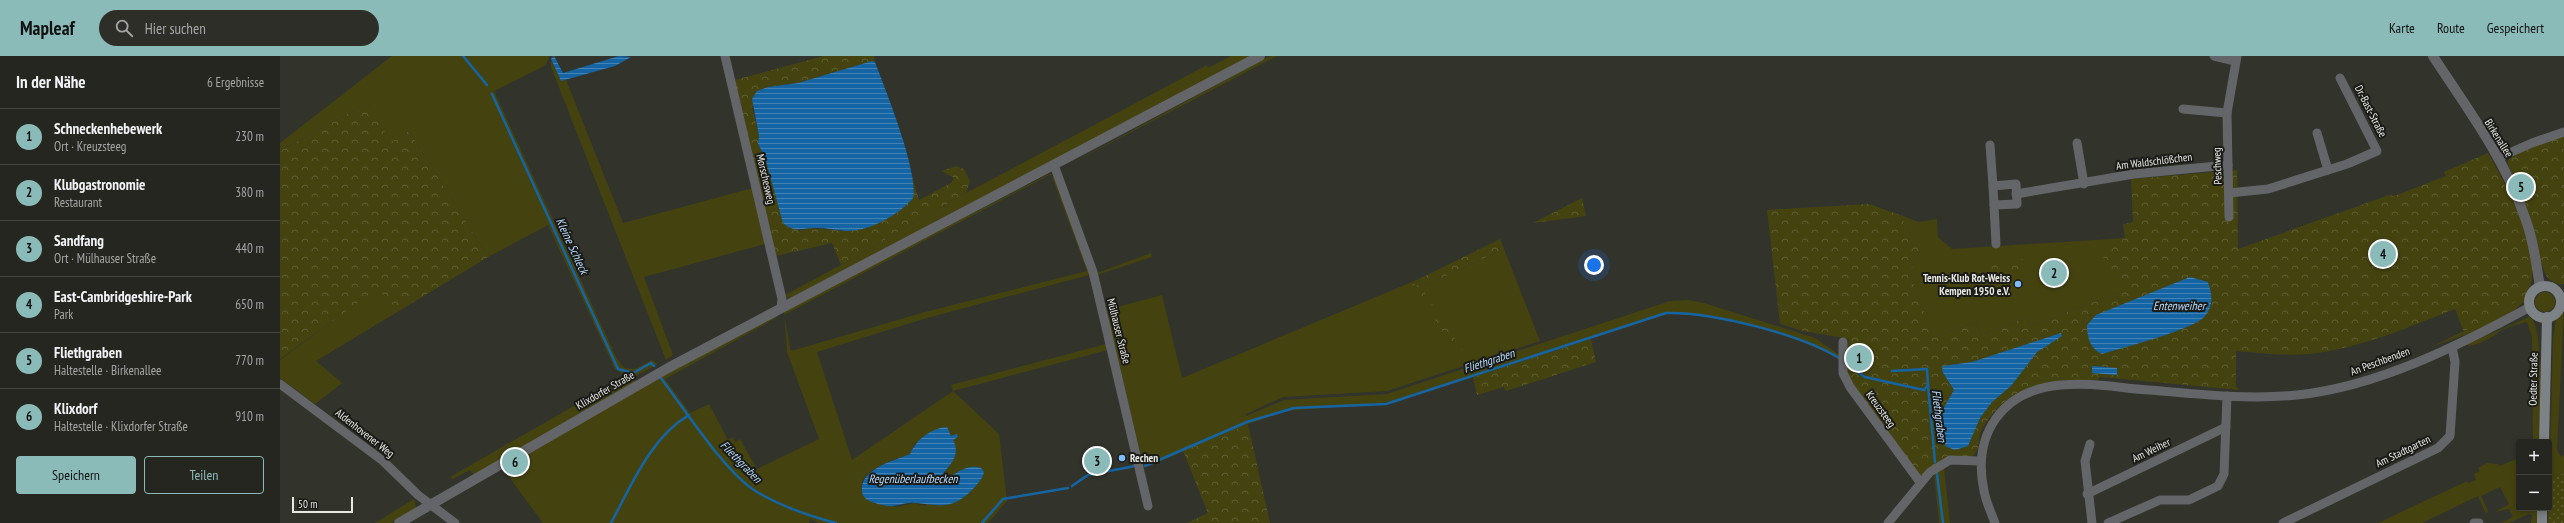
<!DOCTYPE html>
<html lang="de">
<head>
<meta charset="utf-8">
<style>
	body { margin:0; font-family:"PT Sans Narrow",sans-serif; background:#2e2e29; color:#f1f3f6 }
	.controls { position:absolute; right:12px; bottom:12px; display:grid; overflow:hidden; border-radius:4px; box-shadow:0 2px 6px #0003 }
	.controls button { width:36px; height:36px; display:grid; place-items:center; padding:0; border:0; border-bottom:1px solid #42433e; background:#262620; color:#f1f3f6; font:20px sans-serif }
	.scale { position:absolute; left:12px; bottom:10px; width:61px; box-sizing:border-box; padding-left:4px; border:2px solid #e8e8e3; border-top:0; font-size:11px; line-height:14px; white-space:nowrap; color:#e8e8e3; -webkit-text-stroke:3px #1a1a17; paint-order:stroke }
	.you { position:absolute; left:1314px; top:209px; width:14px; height:14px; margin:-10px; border:3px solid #fff; border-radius:50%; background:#1a73e8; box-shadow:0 0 0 6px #1a73e833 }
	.badge { display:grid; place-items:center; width:26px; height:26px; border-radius:50%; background:#8bbbb9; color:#111; font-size:13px; font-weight:700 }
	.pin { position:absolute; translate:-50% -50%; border:2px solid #fff; box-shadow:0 1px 4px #0006 }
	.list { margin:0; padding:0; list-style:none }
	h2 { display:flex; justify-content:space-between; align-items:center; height:52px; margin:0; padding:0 16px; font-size:17px }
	h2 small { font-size:13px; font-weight:400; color:#a4a5a5 }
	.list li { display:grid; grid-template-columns:26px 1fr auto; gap:12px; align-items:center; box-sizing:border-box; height:56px; padding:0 16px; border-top:1px solid #42433e }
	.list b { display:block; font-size:15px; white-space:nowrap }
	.list p { margin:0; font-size:13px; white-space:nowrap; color:#a4a5a5 }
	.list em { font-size:13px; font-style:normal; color:#a4a5a5 }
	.actions { display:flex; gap:8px; padding:12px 16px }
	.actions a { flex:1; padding:9px 0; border:1px solid #8bbbb9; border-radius:4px; text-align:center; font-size:14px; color:#8bbbb9 }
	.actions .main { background:#8bbbb9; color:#111 }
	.icon { flex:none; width:22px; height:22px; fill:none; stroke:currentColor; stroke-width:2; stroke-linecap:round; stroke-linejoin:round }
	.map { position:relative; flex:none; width:2284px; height:467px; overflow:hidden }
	header { display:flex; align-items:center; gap:24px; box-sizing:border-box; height:56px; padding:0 20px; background:#8bbbb9; color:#111 }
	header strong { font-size:19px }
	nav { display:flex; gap:22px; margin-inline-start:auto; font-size:14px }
	.search { width:280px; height:36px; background:#2e2e29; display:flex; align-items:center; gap:10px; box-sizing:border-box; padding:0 14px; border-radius:22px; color:#a4a5a5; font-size:15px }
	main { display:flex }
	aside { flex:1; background:#262620 }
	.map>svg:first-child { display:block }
</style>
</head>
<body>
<header>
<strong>Mapleaf</strong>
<div class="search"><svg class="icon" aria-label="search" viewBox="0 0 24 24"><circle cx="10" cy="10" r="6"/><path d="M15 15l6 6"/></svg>Hier suchen</div>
<nav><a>Karte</a><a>Route</a><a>Gespeichert</a></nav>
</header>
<main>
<aside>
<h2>In der Nähe<small>6 Ergebnisse</small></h2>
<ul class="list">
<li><span class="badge">1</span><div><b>Schneckenhebewerk</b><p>Ort · Kreuzsteeg</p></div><em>230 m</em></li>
<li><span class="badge">2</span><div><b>Klubgastronomie</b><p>Restaurant</p></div><em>380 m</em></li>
<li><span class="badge">3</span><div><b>Sandfang</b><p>Ort · Mülhauser Straße</p></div><em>440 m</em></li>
<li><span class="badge">4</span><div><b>East-Cambridgeshire-Park</b><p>Park</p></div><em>650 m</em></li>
<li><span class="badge">5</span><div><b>Fliethgraben</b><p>Haltestelle · Birkenallee</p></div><em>770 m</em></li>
<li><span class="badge">6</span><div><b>Klixdorf</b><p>Haltestelle · Klixdorfer Straße</p></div><em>910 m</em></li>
</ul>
<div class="actions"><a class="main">Speichern</a><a>Teilen</a></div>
</aside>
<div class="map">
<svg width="2284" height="467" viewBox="0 0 2284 467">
	<defs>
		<pattern id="forest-crowns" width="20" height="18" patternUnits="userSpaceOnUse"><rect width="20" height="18" fill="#444310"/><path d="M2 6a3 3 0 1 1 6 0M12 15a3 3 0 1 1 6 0" fill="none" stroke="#5f5e33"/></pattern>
		<pattern id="garden-dots" width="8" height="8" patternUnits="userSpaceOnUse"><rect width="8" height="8" fill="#444310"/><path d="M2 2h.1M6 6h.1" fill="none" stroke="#5f5e33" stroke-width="1.8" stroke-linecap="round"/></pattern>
		<pattern id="water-rules" width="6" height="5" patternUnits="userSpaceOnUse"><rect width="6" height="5" fill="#1565a5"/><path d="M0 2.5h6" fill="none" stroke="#4282b5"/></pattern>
	</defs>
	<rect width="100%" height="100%" fill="#32332b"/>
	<g fill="#444310" fill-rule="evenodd">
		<polygon points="112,0 269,0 266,9 214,35 337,303 344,312 355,313 372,304 378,308 354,321 355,326 194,419 190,414 173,423 170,421 346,320 335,313 268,169 208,201 129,75 111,87 88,47 0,95 0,87"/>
		<polygon points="951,0 971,0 509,243 505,239 561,209 686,137 927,9 928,12"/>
		<polygon points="990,0 997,0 779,114"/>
		<polygon points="271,3 281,25 286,24 343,167 473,132 485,188 364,221 393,299 386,304 271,11"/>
		<path d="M769,118L776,123L810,219L828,294L673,335L719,378L727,445L708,467H539L530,463L529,467H263L226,417L248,397L383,319L495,261H498L385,323L410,357L429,348L448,384L453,381L455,386L460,383L477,413L539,383L507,296L504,255ZM771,118L807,215L645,256L511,295L504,259ZM809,219L826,288L671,329L673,335L572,404L537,296L647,262ZM671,380C681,401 672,406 658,423L659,426L670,418L645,450L634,447L617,451L582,439C582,435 581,430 582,427C587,411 616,403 630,398L635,387Z"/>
		<polygon points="1620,159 1639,166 1657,163 1658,181 1672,193 1846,182 1831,221 1840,217 1846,234 1750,270 1746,262 1701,279 1696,266 1653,281 1630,217 1640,193"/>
		<path d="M1224,193L1260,285L1107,335L1003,341L966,358V360L1004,344L1107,338L1390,245L1408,244L1424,247L1535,282L1561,300L1560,304C1521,280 1433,256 1387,258L1114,346L1006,355L968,368L864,412L817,217L871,197L872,201L817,219L826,254L882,239L902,322L1139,223L1146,229Z"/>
		<polygon points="97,232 119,255 36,305 62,327 35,348 0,322 0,304"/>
		<circle cx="2265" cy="246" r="10"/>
		<path d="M2237,245H2244C2222,270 2179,280 2149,292L2184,275Z"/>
		<polygon points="2284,254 2277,394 2281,401 2284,399 2284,417 2269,424 2269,443 2273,283 2276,263"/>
		<path d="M2249,261C2266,268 2259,366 2259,386H2253L2252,280L2247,266C2239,268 2227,271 2220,275C2211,282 2197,291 2185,289Z"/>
		<polygon points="2239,402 2239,452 2259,452 2258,467 2251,467 2252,459 2249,458 2229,467 2221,467 2233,461 2229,453 2215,456 2229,448 2220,431 2201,440 2208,455 2206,458 2198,440 2142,467 2098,467 2187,425 2188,427 2196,424 2194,418 2200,415 2198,412 2207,407 2218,408 2219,410"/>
		<polygon points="1664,412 1670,467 1659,467 1654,418"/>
		<polygon points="134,443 136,452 111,467 95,467"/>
	</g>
	<g fill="url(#forest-crowns)">
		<polygon points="544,0 594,0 595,6 592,5 518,27 488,31 472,50 479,80 478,88 519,175 530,172 566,175 634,137 630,114 639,144 671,127 674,122 661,115 676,110 684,113 690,125 686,137 561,209 552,187 496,200 455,24"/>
		<polygon points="88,47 111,86 129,75 208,201 119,255 97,233 0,303 0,95"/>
		<path d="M2284,80V228C2277,229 2270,225 2266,219C2259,207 2258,191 2254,178C2247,154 2238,131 2228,108V104L2246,92Z"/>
		<path d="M2208,97C2228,134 2270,204 2244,245H2237L2184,276L2175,253C2131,270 2086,290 2038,297C2011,301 1982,297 1956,295V330L1959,334L1820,321L1818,324C1768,322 1731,327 1703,371C1697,380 1701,393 1693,400L1666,401L1643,419H1638L1571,328L1564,312L1569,283L1523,275L1500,268L1487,154L1589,148L1620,159L1640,193L1630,217L1653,281L1696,266L1701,279L1746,262L1750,270L1846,234L1840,218L1831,221L1821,195L1845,182L1843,168L1853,166L1851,123L1957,114L1958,193L2112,138V140L2117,139L2166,120L2164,116Z"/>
		<polygon points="1302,142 1306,160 1253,167"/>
		<polygon points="1220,183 1224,193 1146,229 1139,223"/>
		<polygon points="1745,203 1749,212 1733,216 1731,213 1707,221 1702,207"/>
		<polygon points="1131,227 1141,231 1185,298 1180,302"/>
		<polygon points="1311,283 1316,306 1226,335 1224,331 1197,339 1193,321"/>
		<polygon points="968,368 990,467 907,467 928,457 903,395"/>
	</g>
	<polygon fill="url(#garden-dots)" points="2284,417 2284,467 2268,467 2269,424"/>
	<g fill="url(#water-rules)">
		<polygon points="274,0 283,17 339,0 351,1 335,10 281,25 271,3"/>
		<path d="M592,5L595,6C605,33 639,116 633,142C619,159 588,176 565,175C555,174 547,172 537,172C522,171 515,178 503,167L485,101L478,88L479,80L472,43L477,35L488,31L518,27Z"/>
		<path d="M1910,221L1928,226C1932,238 1934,249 1925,260C1916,273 1841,292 1822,298C1810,293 1807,281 1807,269L1816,259Z"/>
		<polygon points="1781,277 1782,280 1757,296 1731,330 1712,346 1700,362 1688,390 1675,394 1665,390 1662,355 1674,334 1662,315 1663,310 1692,306"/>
		<polygon points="1812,310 1837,312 1837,319 1812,317"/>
		<path d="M667,371L671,380L677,378L678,381L673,384C682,400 668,411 658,423L659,426C673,422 684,406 701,412L704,416C702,424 698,427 693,433C671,455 662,449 635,447C625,446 617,451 607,450C599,448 583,446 582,436C579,413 613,405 630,398C636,384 651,372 667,371Z"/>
	</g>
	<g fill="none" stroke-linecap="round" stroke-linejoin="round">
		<g stroke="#1565a5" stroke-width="2.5">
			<polyline points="183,0 207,29"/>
			<polyline points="212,38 338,313 353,317 371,307 374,310"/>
			<polyline points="1566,308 1585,321 1644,334 1648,329 1655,406"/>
			<polyline points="1612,315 1647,313 1648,329"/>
			<path d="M380,321C404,352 445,417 477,436C501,450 529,460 556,467"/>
			<path d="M865,410L967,366L1014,352L1106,348L1386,257C1432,256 1520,278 1559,302"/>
			<polyline points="1657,418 1663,467"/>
			<polyline points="792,430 808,419 855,410"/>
			<path d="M331,467C351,430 371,381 409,359"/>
			<polyline points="702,467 723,443 788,432"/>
		</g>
		<g stroke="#636568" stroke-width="9">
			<polyline points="445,0 502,243 501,252"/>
			<polyline points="1934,0 1955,5"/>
			<polyline points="1903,53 1947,57"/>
			<polyline points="2037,77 2048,114"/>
			<polyline points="1797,87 1804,128"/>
			<polyline points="1710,89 1713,130"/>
			<polyline points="2218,102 2252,87 2284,76"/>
			<polyline points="774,109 813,216 868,450"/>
			<polygon points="1736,128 1737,148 1714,149 1713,130"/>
			<polyline points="1949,137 1988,133 2067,108 2097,95 2060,22"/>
			<polyline points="1736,138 1854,118 1948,109"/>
			<polyline points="1714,149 1716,188"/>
			<polyline points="1949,161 1947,57 1957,0"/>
			<polyline points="1563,286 1563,317 1570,331 1640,426"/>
			<polyline points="0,328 103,405 138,439 175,467"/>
			<polyline points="1810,388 1805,405 1812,467"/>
			<polyline points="1807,438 1946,371"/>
			<polyline points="1608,467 1650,416 1670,404 1701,405"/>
			<path d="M1715,467C1711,456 1706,446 1704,435C1692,378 1722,334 1781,329C1810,326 1840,332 1869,334C1918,338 1968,344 2017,339C2097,331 2180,289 2250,251"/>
			<polyline points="1828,467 1880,444 1909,444 1938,430 1944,418 1947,340"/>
			<polyline points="2003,467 2158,392 2170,380 2175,306 2172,291"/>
			<polyline points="2194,467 2199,467"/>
		</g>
		<g stroke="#636568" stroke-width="10">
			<path d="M2153,0C2186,51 2224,101 2244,159C2253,182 2256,206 2260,231"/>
			<polyline points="119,467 388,312 980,0"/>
		</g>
		<g stroke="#7d8286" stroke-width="10">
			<circle cx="2265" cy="246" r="16"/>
			<polyline points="2264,386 2267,261"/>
			<polyline points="2262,467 2262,452"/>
		</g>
	</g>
	<g fill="#7fbdfa" stroke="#1a1a17" stroke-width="1.5">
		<circle cx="1738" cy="228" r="4"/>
		<circle cx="842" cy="402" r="4"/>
	</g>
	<g text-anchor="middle" stroke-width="4" stroke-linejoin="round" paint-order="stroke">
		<g font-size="11" fill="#e8e8e3" stroke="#1a1a17">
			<text transform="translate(2091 55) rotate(63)" y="4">Dr.-Bast-Straße</text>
			<text transform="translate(2219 82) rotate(58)" y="4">Birkenallee</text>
			<text transform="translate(1874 105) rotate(-7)" y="4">Am Waldschlößchen</text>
			<text transform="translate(1937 110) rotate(-92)" y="4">Peschweg</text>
			<text transform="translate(486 123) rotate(77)" y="4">Morschesweg</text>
			<text transform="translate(839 275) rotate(76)" y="4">Mülhauser Straße</text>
			<text transform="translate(2100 305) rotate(-20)" y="4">An Peschbenden</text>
			<text transform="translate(2253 323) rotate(-89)" y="4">Oedter Straße</text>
			<text transform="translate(325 334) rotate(-30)" y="4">Klixdorfer Straße</text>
			<text transform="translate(1601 353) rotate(54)" y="4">Kreuzsteeg</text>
			<text transform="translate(85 377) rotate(38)" y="4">Aldenhovener Weg</text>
			<text transform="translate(1871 394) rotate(-26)" y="4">Am Weiher</text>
			<text transform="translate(2123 395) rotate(-26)" y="4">Am Stadtgarten</text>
		</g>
		<g font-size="11" font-weight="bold" fill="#e8e8e3" stroke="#1a1a17" text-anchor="end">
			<text x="1730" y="226">Tennis-Klub Rot-Weiss<tspan x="1730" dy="13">Kempen 1950 e.V.</tspan></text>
			<text x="850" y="406" text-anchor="start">Rechen</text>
		</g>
		<g font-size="12" font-style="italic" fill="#b6dafd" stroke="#1a1a17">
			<text transform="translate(292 190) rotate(65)" y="4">Kleine Schleck</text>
			<text x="1899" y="254">Entenweiher</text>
			<text transform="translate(1209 305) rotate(-18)" y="4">Fliethgraben</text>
			<text transform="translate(1659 360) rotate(83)" y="4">Fliethgraben</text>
			<text transform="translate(461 406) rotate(46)" y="4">Fliethgraben</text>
			<text x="633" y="427">Regenüberlaufbecken</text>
		</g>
	</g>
</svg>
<div class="controls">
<button>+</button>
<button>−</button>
</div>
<div class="scale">50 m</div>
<div class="you"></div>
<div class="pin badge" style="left:1579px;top:302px">1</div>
<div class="pin badge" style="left:1774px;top:217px">2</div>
<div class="pin badge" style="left:817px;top:405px">3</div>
<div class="pin badge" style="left:2103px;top:198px">4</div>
<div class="pin badge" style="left:2241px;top:131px">5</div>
<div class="pin badge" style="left:235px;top:406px">6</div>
</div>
</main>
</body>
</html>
